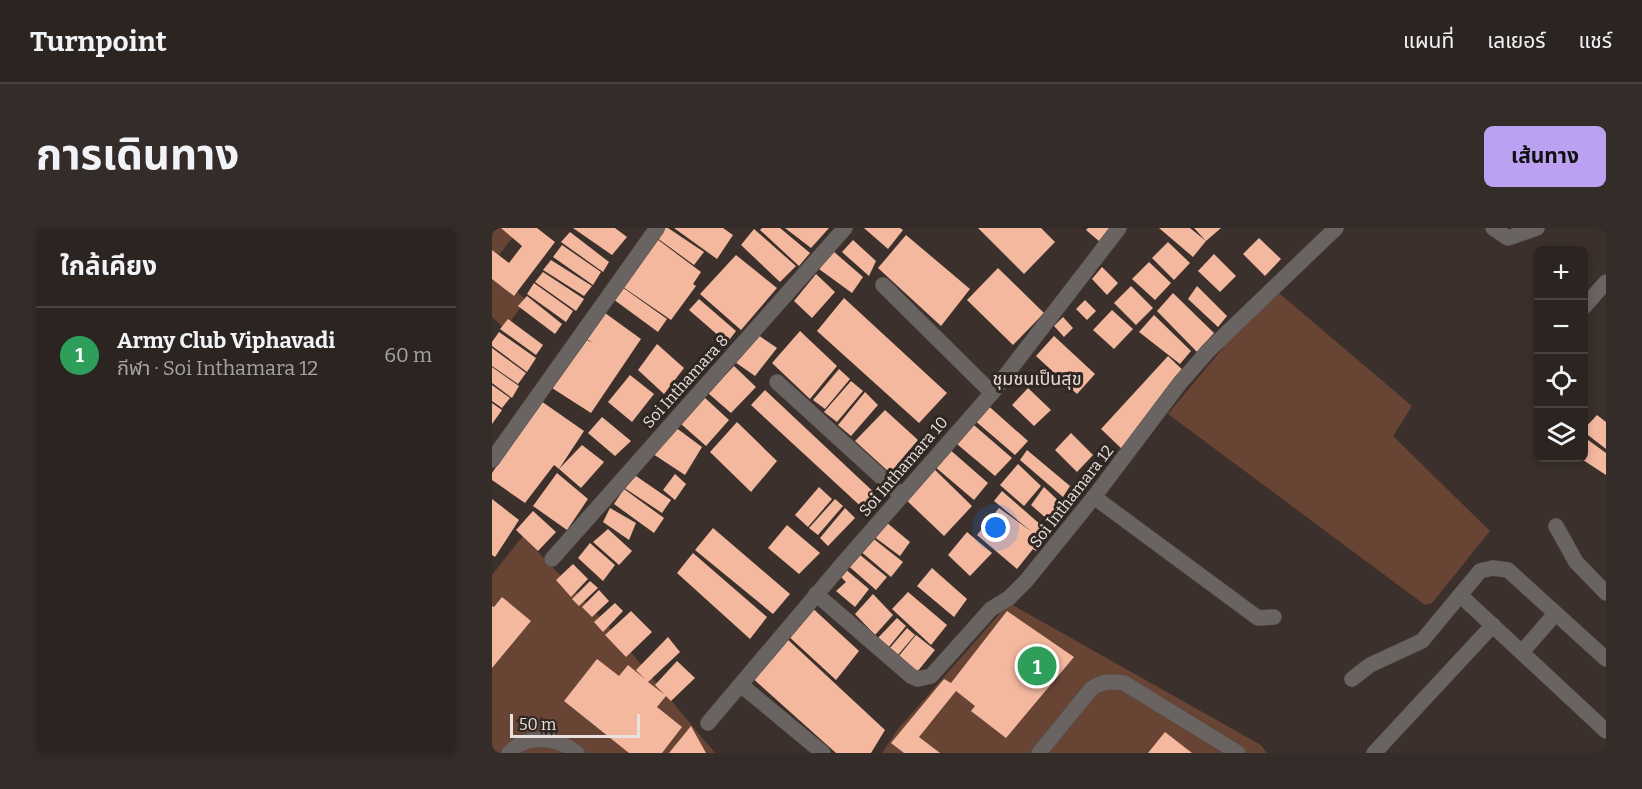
<!DOCTYPE html>
<html lang="th">
<head>
<meta charset="utf-8">
<style>
	body { margin:0; font-family:Bitter,"Noto Sans Thai",serif; background:#342c29; color:#f1f3f6 }
	.controls { position:absolute; right:18px; top:18px; display:grid; overflow:hidden; border-radius:9px; box-shadow:0 3px 9px #0003 }
	.controls button { width:54px; height:54px; display:grid; place-items:center; padding:0; border:0; border-bottom:2px solid #48413e; background:#2c2420; color:#f1f3f6; font:30px sans-serif }
	.scale { position:absolute; left:18px; bottom:15px; width:130px; box-sizing:border-box; padding-left:6px; border:3px solid #e8e1de; border-top:0; font-size:16px; line-height:21px; white-space:nowrap; color:#e8e1de; -webkit-text-stroke:4px #302622; paint-order:stroke }
	.you { position:absolute; left:504px; top:300px; width:21px; height:21px; margin:-15px; border:4px solid #fff; border-radius:50%; background:#1a73e8; box-shadow:0 0 0 9px #1a73e833 }
	.badge { display:grid; place-items:center; width:39px; height:39px; border-radius:50%; background:#bca0f2; color:#fff; font-size:20px; font-weight:700 }
	.pin { position:absolute; translate:-50% -50%; border:3px solid #fff; box-shadow:0 2px 6px #0006 }
	.list { margin:0; padding:0; list-style:none }
	h2 { display:flex; justify-content:space-between; align-items:center; height:78px; margin:0; padding:0 24px; font-size:26px }
	h2 small { font-size:20px; font-weight:400; color:#a6a4a5 }
	.list li { display:grid; grid-template-columns:39px 1fr auto; gap:18px; align-items:center; box-sizing:border-box; height:96px; padding:0 24px; border-top:2px solid #48413e }
	.list b { display:block; font-size:22px; white-space:nowrap }
	.list p { margin:0; font-size:20px; white-space:nowrap; color:#a6a4a5 }
	.list em { font-size:20px; font-style:normal; color:#a6a4a5 }
	.icon { flex:none; width:33px; height:33px; fill:none; stroke:currentColor; stroke-width:2; stroke-linecap:round; stroke-linejoin:round }
	.map { position:relative; flex:none; width:1114px; height:525px; overflow:hidden; border-radius:9px }
	header { display:flex; align-items:center; gap:36px; box-sizing:border-box; height:84px; padding:0 30px; background:#2c2420; border-bottom:2px solid #48413e }
	header strong { font-size:28px }
	nav { display:flex; gap:33px; margin-inline-start:auto; font-size:21px }
	.intro { display:flex; align-items:center; justify-content:space-between; box-sizing:border-box; height:144px; padding:0 36px }
	h1 { margin:0; font-size:42px }
	.button { padding:15px 27px; border-radius:9px; background:#bca0f2; color:#111; font-size:21px; font-weight:700 }
	main { display:flex; gap:36px; padding:0 36px }
	aside { flex:1; background:#2c2420; border-radius:9px; box-shadow:0 3px 9px #0003 }
	.map>svg:first-child { display:block }
</style>
</head>
<body>
<header>
<strong>Turnpoint</strong>
<nav><a>แผนที่</a><a>เลเยอร์</a><a>แชร์</a></nav>
</header>
<div class="intro"><h1>การเดินทาง</h1><a class="button">เส้นทาง</a></div>
<main>
<aside>
<h2>ใกล้เคียง<small></small></h2>
<ul class="list">
<li><span class="badge" style="background:#2e9e5b">1</span><div><b>Army Club Viphavadi</b><p>กีฬา · Soi Inthamara 12</p></div><em>60 m</em></li>
</ul>
</aside>
<div class="map">
<svg width="1114" height="525" viewBox="0 0 1114 525">
	<rect width="100%" height="100%" fill="#3b302b"/>
	<g fill="#684435">
		<polygon points="0,0 28,0 0,36"/>
		<polygon points="0,41 34,72 13,101 0,89"/>
		<polygon points="787,65 920,178 901,208 998,303 940,375 933,377 676,186 735,115"/>
		<polygon points="31,308 121,403 223,525 0,525 0,347"/>
		<polygon points="517,375 769,517 775,525 390,525 406,501"/>
	</g>
	<g fill="#f4b89f">
		<polygon points="9,0 45,0 63,14 22,68 0,51 0,22 17,35 30,18"/>
		<polygon points="81,0 123,0 135,9 120,27"/>
		<polygon points="173,0 176,0 212,24 202,37 165,10"/>
		<polygon points="182,0 231,0 241,7 225,31"/>
		<polygon points="270,0 288,0 318,25 307,38 268,2"/>
		<polygon points="293,0 337,0 319,20"/>
		<polygon points="372,0 408,0 411,2 396,21"/>
		<polygon points="486,0 549,0 563,14 532,46"/>
		<polygon points="596,0 619,0 608,14 594,2"/>
		<polygon points="667,0 698,0 714,13 702,0 729,0 714,13 701,29"/>
		<polygon points="262,1 304,38 288,54 249,17"/>
		<polygon points="78,4 117,34 111,44 69,14"/>
		<polygon points="414,7 478,61 449,98 386,40"/>
		<polygon points="767,10 789,31 773,48 751,26"/>
		<polygon points="165,11 209,44 201,56 204,58 179,92 131,59"/>
		<polygon points="361,12 384,33 377,48 350,24"/>
		<polygon points="676,14 698,35 682,52 660,30"/>
		<polygon points="70,17 109,44 101,57 61,29"/>
		<polygon points="341,23 371,49 360,65 327,41"/>
		<polygon points="722,26 744,48 728,64 706,43"/>
		<polygon points="244,27 285,60 249,102 208,66"/>
		<polygon points="59,32 100,58 92,68 51,42"/>
		<polygon points="657,34 679,55 663,72 640,51"/>
		<polygon points="610,39 626,55 615,67 600,51"/>
		<polygon points="506,40 552,85 521,117 475,72"/>
		<polygon points="51,44 92,71 84,83 43,54"/>
		<polygon points="324,46 343,64 320,90 302,73"/>
		<polygon points="42,55 81,83 74,94 35,66"/>
		<polygon points="639,58 661,80 644,97 622,75"/>
		<polygon points="705,58 735,88 726,99 696,71"/>
		<polygon points="130,59 175,91 166,104 121,71"/>
		<polygon points="681,65 722,105 705,124 665,83"/>
		<polygon points="35,68 70,96 63,106 26,78"/>
		<polygon points="352,70 455,165 427,195 325,103"/>
		<polygon points="207,71 244,103 235,115 197,82"/>
		<polygon points="593,72 604,83 595,92 584,81"/>
		<polygon points="620,82 641,101 622,121 601,102"/>
		<polygon points="113,85 149,111 99,185 60,160 95,112 101,115 95,111"/>
		<polygon points="662,87 699,123 688,136 647,104"/>
		<polygon points="571,89 581,100 572,109 562,98"/>
		<polygon points="16,91 51,117 44,127 8,101"/>
		<polygon points="308,103 345,138 318,171 280,135"/>
		<polygon points="7,104 44,130 35,144 0,118 0,114"/>
		<polygon points="266,107 285,120 263,148 243,134"/>
		<polygon points="562,108 603,146 585,166 544,128"/>
		<polygon points="165,116 192,140 172,166 146,142"/>
		<polygon points="0,120 34,145 26,156 0,138"/>
		<polygon points="676,128 698,149 631,222 609,201"/>
		<polygon points="242,138 264,159 239,185 216,165"/>
		<polygon points="0,139 27,158 20,170 0,155"/>
		<polygon points="347,141 358,151 333,181 321,172"/>
		<polygon points="138,147 162,166 140,194 116,174"/>
		<polygon points="359,153 371,163 345,194 332,184"/>
		<polygon points="0,157 18,170 10,180 0,173"/>
		<polygon points="536,160 559,182 542,198 520,177"/>
		<polygon points="273,162 388,270 376,285 259,177"/>
		<polygon points="373,164 386,177 359,208 346,197"/>
		<polygon points="212,169 237,192 214,218 189,196"/>
		<polygon points="49,173 92,203 67,241 62,237 33,275 0,252 0,245"/>
		<polygon points="492,174 536,213 523,227 481,191"/>
		<polygon points="0,175 10,182 0,196"/>
		<polygon points="393,182 426,212 398,245 363,213"/>
		<polygon points="1105,187 1114,194 1114,221 1092,204 1092,201"/>
		<polygon points="110,189 139,213 123,228 96,205"/>
		<polygon points="476,192 520,230 503,248 459,211"/>
		<polygon points="245,194 285,233 259,264 218,224"/>
		<polygon points="179,196 210,219 193,247 158,224"/>
		<polygon points="579,205 601,227 585,244 563,222"/>
		<polygon points="1092,209 1114,225 1114,247 1088,230 1092,230"/>
		<polygon points="90,217 112,234 89,260 67,241"/>
		<polygon points="456,220 496,255 482,272 442,238"/>
		<polygon points="535,222 578,258 571,269 528,232"/>
		<polygon points="437,236 480,278 452,308 409,267"/>
		<polygon points="526,236 549,258 532,278 508,257"/>
		<polygon points="65,245 96,271 75,302 41,278"/>
		<polygon points="141,246 179,272 170,285 131,259"/>
		<polygon points="183,246 194,256 183,272 171,262"/>
		<polygon points="327,259 340,271 316,299 303,287"/>
		<polygon points="552,259 576,282 563,298 539,277"/>
		<polygon points="132,261 172,290 162,305 122,276"/>
		<polygon points="510,263 557,304 544,323 541,321 525,341 485,307 507,280 540,304 502,273"/>
		<polygon points="0,271 27,292 3,329 0,327"/>
		<polygon points="343,271 351,278 326,307 317,300"/>
		<polygon points="118,280 144,295 137,312 111,294"/>
		<polygon points="353,280 363,290 336,318 328,310"/>
		<polygon points="41,283 64,304 46,323 24,302"/>
		<polygon points="394,294 418,314 408,328 381,308"/>
		<polygon points="295,297 328,325 307,346 276,320"/>
		<polygon points="221,300 298,366 281,386 203,322"/>
		<polygon points="116,301 140,323 127,337 101,314"/>
		<polygon points="475,304 500,325 478,348 456,327"/>
		<polygon points="378,308 411,334 399,349 367,322"/>
		<polygon points="98,315 123,337 111,353 86,330"/>
		<polygon points="362,322 395,349 384,362 352,334"/>
		<polygon points="201,325 275,389 258,411 185,345"/>
		<polygon points="81,336 96,351 79,369 64,352"/>
		<polygon points="352,340 377,361 363,379 344,363 354,354 347,347"/>
		<polygon points="440,340 475,371 462,389 425,358"/>
		<polygon points="98,353 106,360 87,378 80,371"/>
		<polygon points="107,362 117,373 100,389 90,379"/>
		<polygon points="416,364 455,397 439,417 400,381"/>
		<polygon points="381,366 401,387 383,407 363,386"/>
		<polygon points="10,369 39,393 0,440 0,378 2,379"/>
		<polygon points="123,375 131,383 111,404 102,394"/>
		<polygon points="316,376 367,423 344,452 294,406"/>
		<polygon points="139,383 160,404 134,429 113,407"/>
		<polygon points="515,383 582,429 514,510 479,483 483,478 464,463 427,509 448,525 412,525 399,515 452,451 459,455"/>
		<polygon points="405,390 414,398 396,420 384,412"/>
		<polygon points="415,400 423,407 405,428 397,421"/>
		<polygon points="424,407 443,422 425,444 406,429"/>
		<polygon points="292,408 393,502 379,525 344,525 257,447"/>
		<polygon points="176,409 188,424 156,454 173,467 163,457 185,433 203,450 179,473 174,468 165,479 190,499 170,525 137,525 72,473 105,431 127,448 136,437 154,452 144,442"/>
		<polygon points="199,498 214,525 177,525"/>
		<polygon points="673,504 700,525 656,525"/>
	</g>
	<g fill="none" stroke-linecap="round" stroke-linejoin="round">
		<g stroke="#574c48" stroke-width="16">
			<g id="minor">
				<polyline points="1001,0 1016,10 1045,0"/>
				<polyline points="391,57 500,165"/>
				<polyline points="1092,79 1114,54"/>
				<polyline points="285,154 409,267"/>
				<polyline points="0,232 165,0"/>
				<polyline points="602,269 766,390 782,389"/>
				<polyline points="1064,298 1084,334 1114,365"/>
				<polyline points="60,331 353,0"/>
				<polyline points="324,366 419,448 426,451 439,448 499,381 517,370 534,353 602,269 688,155 716,123 844,0"/>
				<polyline points="968,367 1114,503"/>
				<polyline points="1030,424 1063,386"/>
				<polyline points="860,451 878,437 930,413 988,343 1001,340 1016,342 1114,431"/>
				<polyline points="249,457 331,525"/>
				<polyline points="216,495 352,334 500,165 627,0"/>
				<path d="M17,525C35,504 67,510 85,525"/>
				<path d="M547,525L599,461C610,453 618,453 632,455L746,525"/>
				<polyline points="882,525 1001,397"/>
			</g>
		</g>
		<use href="#minor" stroke="#696361" stroke-width="15"/>
	</g>
	<g text-anchor="middle" stroke-width="6" stroke-linejoin="round" paint-order="stroke">
		<g font-size="16" fill="#e8e1de" stroke="#302622">
			<text transform="translate(193 153) rotate(-48)" y="6">Soi Inthamara 8</text>
			<text transform="translate(411 238) rotate(-49)" y="6">Soi Inthamara 10</text>
			<text transform="translate(579 268) rotate(-52)" y="6">Soi Inthamara 12</text>
		</g>
		<g font-size="18" fill="#e9dbd5" stroke="#302622">
			<text x="545" y="157">ชุมชนเป็นสุข</text>
		</g>
	</g>
</svg>
<div class="controls">
<button>+</button>
<button>−</button>
<button><svg class="icon" aria-label="locate" viewBox="0 0 24 24"><circle cx="12" cy="12" r="6"/><path d="M12 2v4M12 18v4M2 12h4M18 12h4"/></svg></button>
<button><svg class="icon" aria-label="layers" viewBox="0 0 24 24"><path d="M12 4l9 5-9 5-9-5zM3 14l9 5 9-5"/></svg></button>
</div>
<div class="scale">50 m</div>
<div class="you"></div>
<div class="pin badge" style="left:545px;top:438px;background:#2e9e5b">1</div>
</div>
</main>
</body>
</html>
